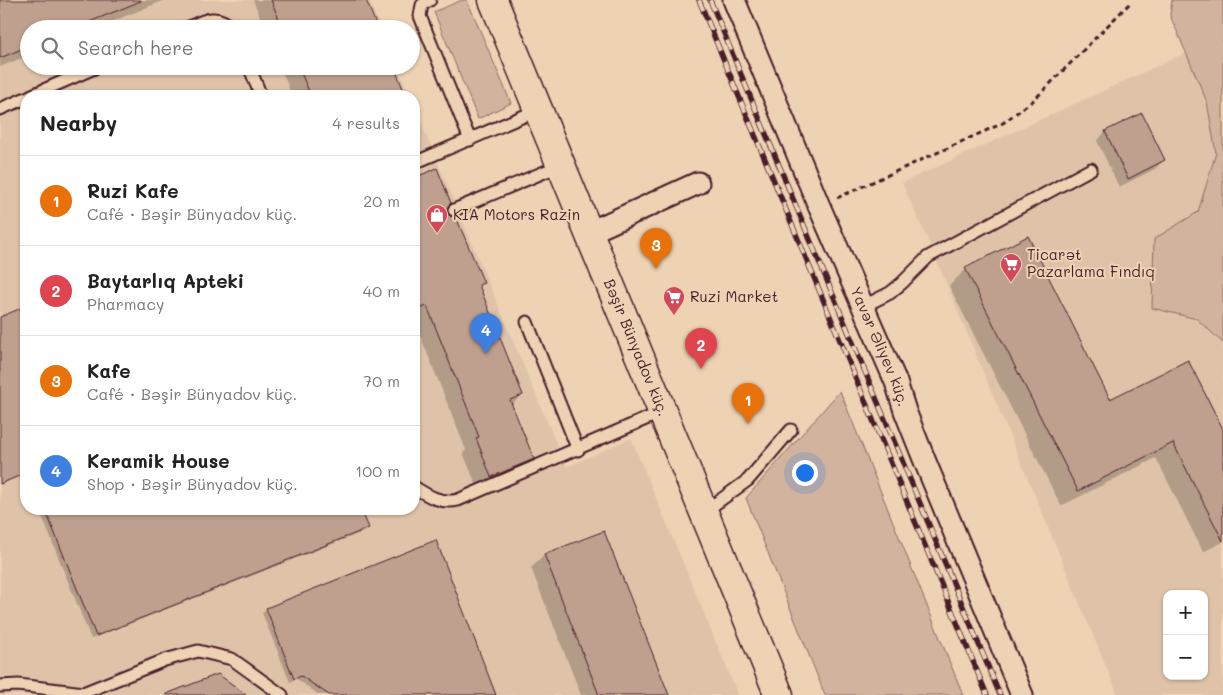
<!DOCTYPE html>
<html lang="en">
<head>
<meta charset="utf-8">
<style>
	body { margin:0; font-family:Mali,sans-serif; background:#f2f2f2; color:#222 }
	.controls { position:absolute; right:15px; bottom:15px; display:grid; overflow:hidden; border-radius:10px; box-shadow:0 1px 4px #0004 }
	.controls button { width:45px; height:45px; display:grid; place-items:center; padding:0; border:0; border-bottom:1px solid #e0e0e0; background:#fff; color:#222; font:25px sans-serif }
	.you { position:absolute; left:804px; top:472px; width:18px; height:18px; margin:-12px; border:4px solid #fff; border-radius:50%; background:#1a73e8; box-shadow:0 0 0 8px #1a73e833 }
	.badge { display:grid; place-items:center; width:32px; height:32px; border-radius:50%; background:#d1495b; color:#fff; font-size:16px; font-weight:700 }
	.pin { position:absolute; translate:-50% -41px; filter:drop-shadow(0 1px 2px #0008) }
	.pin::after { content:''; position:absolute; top:26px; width:18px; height:15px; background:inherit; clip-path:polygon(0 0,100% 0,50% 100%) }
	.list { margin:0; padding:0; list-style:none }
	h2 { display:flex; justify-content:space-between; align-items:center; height:65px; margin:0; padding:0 20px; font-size:21px }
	h2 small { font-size:16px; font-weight:400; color:#767676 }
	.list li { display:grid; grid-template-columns:32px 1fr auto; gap:15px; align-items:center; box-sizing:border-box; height:90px; padding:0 20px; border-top:1px solid #e0e0e0 }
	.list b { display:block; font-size:19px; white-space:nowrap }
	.list p { margin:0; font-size:16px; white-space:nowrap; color:#767676 }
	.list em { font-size:16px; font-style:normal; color:#767676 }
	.icon { flex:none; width:28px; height:28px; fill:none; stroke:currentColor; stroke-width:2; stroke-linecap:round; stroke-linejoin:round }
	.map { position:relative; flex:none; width:1223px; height:695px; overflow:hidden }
	.search { position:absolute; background:#fff; box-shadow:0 1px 4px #0004; left:20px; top:20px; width:400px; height:55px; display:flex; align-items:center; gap:12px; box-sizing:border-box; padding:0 18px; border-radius:28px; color:#767676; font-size:19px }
	.panel { position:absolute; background:#fff; box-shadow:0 1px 4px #0004; left:20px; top:90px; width:400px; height:425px; border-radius:20px }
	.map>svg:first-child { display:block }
</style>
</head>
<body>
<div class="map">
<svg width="1223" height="695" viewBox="0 0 1223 695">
	<rect width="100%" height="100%" fill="#edd2b4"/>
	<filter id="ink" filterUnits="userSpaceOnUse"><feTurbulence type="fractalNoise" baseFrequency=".02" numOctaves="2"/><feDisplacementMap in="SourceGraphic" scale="10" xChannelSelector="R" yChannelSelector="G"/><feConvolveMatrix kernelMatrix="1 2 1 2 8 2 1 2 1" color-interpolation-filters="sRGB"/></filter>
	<g filter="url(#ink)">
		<g fill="#dfc3a9" fill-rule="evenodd">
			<polygon points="0,0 369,0 381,29 29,29 29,66 397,66 410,96 26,96 26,509 414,509 414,106 562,457 567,467 631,438 738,695 0,695"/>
			<path d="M1223,36V695H1118L934,254L902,183ZM1167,594H1204V676H1167Z"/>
		</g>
		<g fill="#d2b49e" stroke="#8e6a64">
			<polygon points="462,0 467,0 511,103 478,119 434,12"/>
			<polygon points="1172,0 1223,0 1223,343 1197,319 1152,308 1154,239 1198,212 1216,153 1207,102 1170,15"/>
			<polygon points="840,391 963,695 825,695 746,498"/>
		</g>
		<g fill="#0003">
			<polygon points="0,0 165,0 94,29 29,29 29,55 0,67"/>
			<polygon points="253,0 365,0 377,29 265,29"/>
			<polygon points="280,66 392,66 404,96 292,96"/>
			<polygon points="1141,114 1164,160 1155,169 1119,187 1097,141 1105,132"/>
			<polygon points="437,170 447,206 446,213 482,282 479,286 522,394 511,406 532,459 519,472 478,489 463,453 466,450 414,320 414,179"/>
			<polygon points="966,269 1110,401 1223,431 1223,542 1203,552 1156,458 1061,506 949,286"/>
			<polygon points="24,308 26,313 26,476 25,474 0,485 0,318"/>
			<polygon points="39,509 157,509 161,518 185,509 360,509 367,528 363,532 91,639"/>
			<polygon points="603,532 667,695 581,695 531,568 544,555"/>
			<polygon points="267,609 494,695 319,695 297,679 290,682 262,613"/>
		</g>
		<g fill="#bfa08e" stroke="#4a1f2b">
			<polygon points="0,0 141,0 141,1 72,29 29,29 29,46 0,58"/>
			<polygon points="271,0 366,0 378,29 283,29"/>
			<polygon points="298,66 394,66 406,96 311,96"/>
			<polygon points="1142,113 1165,160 1128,179 1105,131"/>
			<polygon points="437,168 451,203 448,206 447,212 450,216 456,217 484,283 479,285 523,395 510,400 534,459 491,477 476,438 479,437 427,306 414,311 414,178"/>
			<polygon points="1028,236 1110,399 1188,360 1223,429 1223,541 1173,443 1078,491 965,268"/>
			<polygon points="26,306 26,473 0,484 0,317"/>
			<polygon points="45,509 361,509 369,528 96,636"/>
			<polygon points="604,531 669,695 599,695 544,554"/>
			<polygon points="436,540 496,695 329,695 301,676 294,679 266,608"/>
			<polygon points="218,674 247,695 166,695 166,694"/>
		</g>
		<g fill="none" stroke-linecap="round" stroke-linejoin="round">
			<g stroke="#4a1f2b" stroke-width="15">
				<g id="lane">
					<polyline points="430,0 422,5 420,16 470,140"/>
					<path d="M185,29C202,21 218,11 232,29"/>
					<polyline points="249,66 261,96"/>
					<polyline points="30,96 99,66"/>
					<polyline points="0,109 26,98"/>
					<polyline points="414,163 538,110"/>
					<polyline points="454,210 561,165"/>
					<polyline points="862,307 890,293 902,283 928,257 1091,169"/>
					<polyline points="527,322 578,450"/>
					<path d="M414,487C428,496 441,504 458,500L662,412"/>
					<polyline points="704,512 748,480 791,430"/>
					<polyline points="0,686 18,685 84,693"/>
					<polyline points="78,695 165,660 198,651 232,659 282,695"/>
				</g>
			</g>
			<g stroke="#4a1f2b" stroke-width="25">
				<g id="street">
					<path id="s1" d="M734,0L819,206L896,382L905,411L926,464L1022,695"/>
					<polyline points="588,233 698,183"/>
				</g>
			</g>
			<g stroke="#4a1f2b" stroke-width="31">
				<g id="secondary">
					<path id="s2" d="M493,0L779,695"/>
				</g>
			</g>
			<polyline stroke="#4a1f2b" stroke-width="3" stroke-dasharray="5 4" stroke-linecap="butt" points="837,198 1003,123 1035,99 1130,3"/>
			<use href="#lane" stroke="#edd2b4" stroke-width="11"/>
			<use href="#street" stroke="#edd2b4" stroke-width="21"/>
			<use href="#secondary" stroke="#edd2b4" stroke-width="28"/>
			<g stroke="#4a1f2b" stroke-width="5.5">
				<g id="rail">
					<polyline points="699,0 987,695"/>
					<polyline points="710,0 1000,695"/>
				</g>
			</g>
			<use href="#rail" stroke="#edd2b4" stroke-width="4" stroke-dasharray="11" stroke-linecap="butt"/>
		</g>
	</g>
	<defs>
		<g id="shop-pin" transform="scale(1.125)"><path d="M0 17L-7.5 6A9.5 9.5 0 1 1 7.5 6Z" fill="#d1495b" stroke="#edd2b4"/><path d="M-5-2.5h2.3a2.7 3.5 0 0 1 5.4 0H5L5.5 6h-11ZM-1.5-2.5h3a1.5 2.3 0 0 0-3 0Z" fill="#fff"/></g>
		<g id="supermarket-pin" transform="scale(1.125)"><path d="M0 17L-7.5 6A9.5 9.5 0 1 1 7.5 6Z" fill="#d1495b" stroke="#edd2b4"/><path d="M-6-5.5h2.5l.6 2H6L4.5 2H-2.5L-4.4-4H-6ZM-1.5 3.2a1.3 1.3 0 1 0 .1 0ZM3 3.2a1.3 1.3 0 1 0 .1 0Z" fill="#fff"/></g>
	</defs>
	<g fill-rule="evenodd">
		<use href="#shop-pin" x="437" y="215"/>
		<use href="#supermarket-pin" x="1011" y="264"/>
		<use href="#supermarket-pin" x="674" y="297"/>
	</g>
	<g text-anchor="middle" stroke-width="4" stroke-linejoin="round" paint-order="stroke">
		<g font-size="15" fill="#4a1f2b" stroke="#edd2b4" text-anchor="start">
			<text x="453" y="220">KIA Motors Razin</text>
			<text x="1027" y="260">Ticarət<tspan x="1027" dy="17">Pazarlama Fındıq</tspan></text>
			<text x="690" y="302">Ruzi Market</text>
		</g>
		<g font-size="15" fill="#4a1f2b" stroke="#edd2b4">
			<text dy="5" stroke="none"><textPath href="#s1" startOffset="376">Yavər Əliyev küç.</textPath></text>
			<text dy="5" stroke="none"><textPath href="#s2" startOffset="376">Bəşir Bünyadov küç.</textPath></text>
		</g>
	</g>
</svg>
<div class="controls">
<button>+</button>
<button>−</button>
</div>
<div class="you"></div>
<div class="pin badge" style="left:748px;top:424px;background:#e8710a">1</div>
<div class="pin badge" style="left:701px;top:369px;background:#e0444e">2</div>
<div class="pin badge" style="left:656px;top:269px;background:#e8710a">3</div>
<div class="pin badge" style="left:486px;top:354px;background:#3f7fe0">4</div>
<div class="search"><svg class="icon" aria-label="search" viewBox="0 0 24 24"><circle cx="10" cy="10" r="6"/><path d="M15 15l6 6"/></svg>Search here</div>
<section class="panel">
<h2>Nearby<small>4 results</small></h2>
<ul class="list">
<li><span class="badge" style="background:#e8710a">1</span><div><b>Ruzi Kafe</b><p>Café · Bəşir Bünyadov küç.</p></div><em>20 m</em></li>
<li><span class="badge" style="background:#e0444e">2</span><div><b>Baytarlıq Apteki</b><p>Pharmacy</p></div><em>40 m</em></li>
<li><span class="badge" style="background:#e8710a">3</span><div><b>Kafe</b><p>Café · Bəşir Bünyadov küç.</p></div><em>70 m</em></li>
<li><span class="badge" style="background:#3f7fe0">4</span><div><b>Keramik House</b><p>Shop · Bəşir Bünyadov küç.</p></div><em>100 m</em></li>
</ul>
</section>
</div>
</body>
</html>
